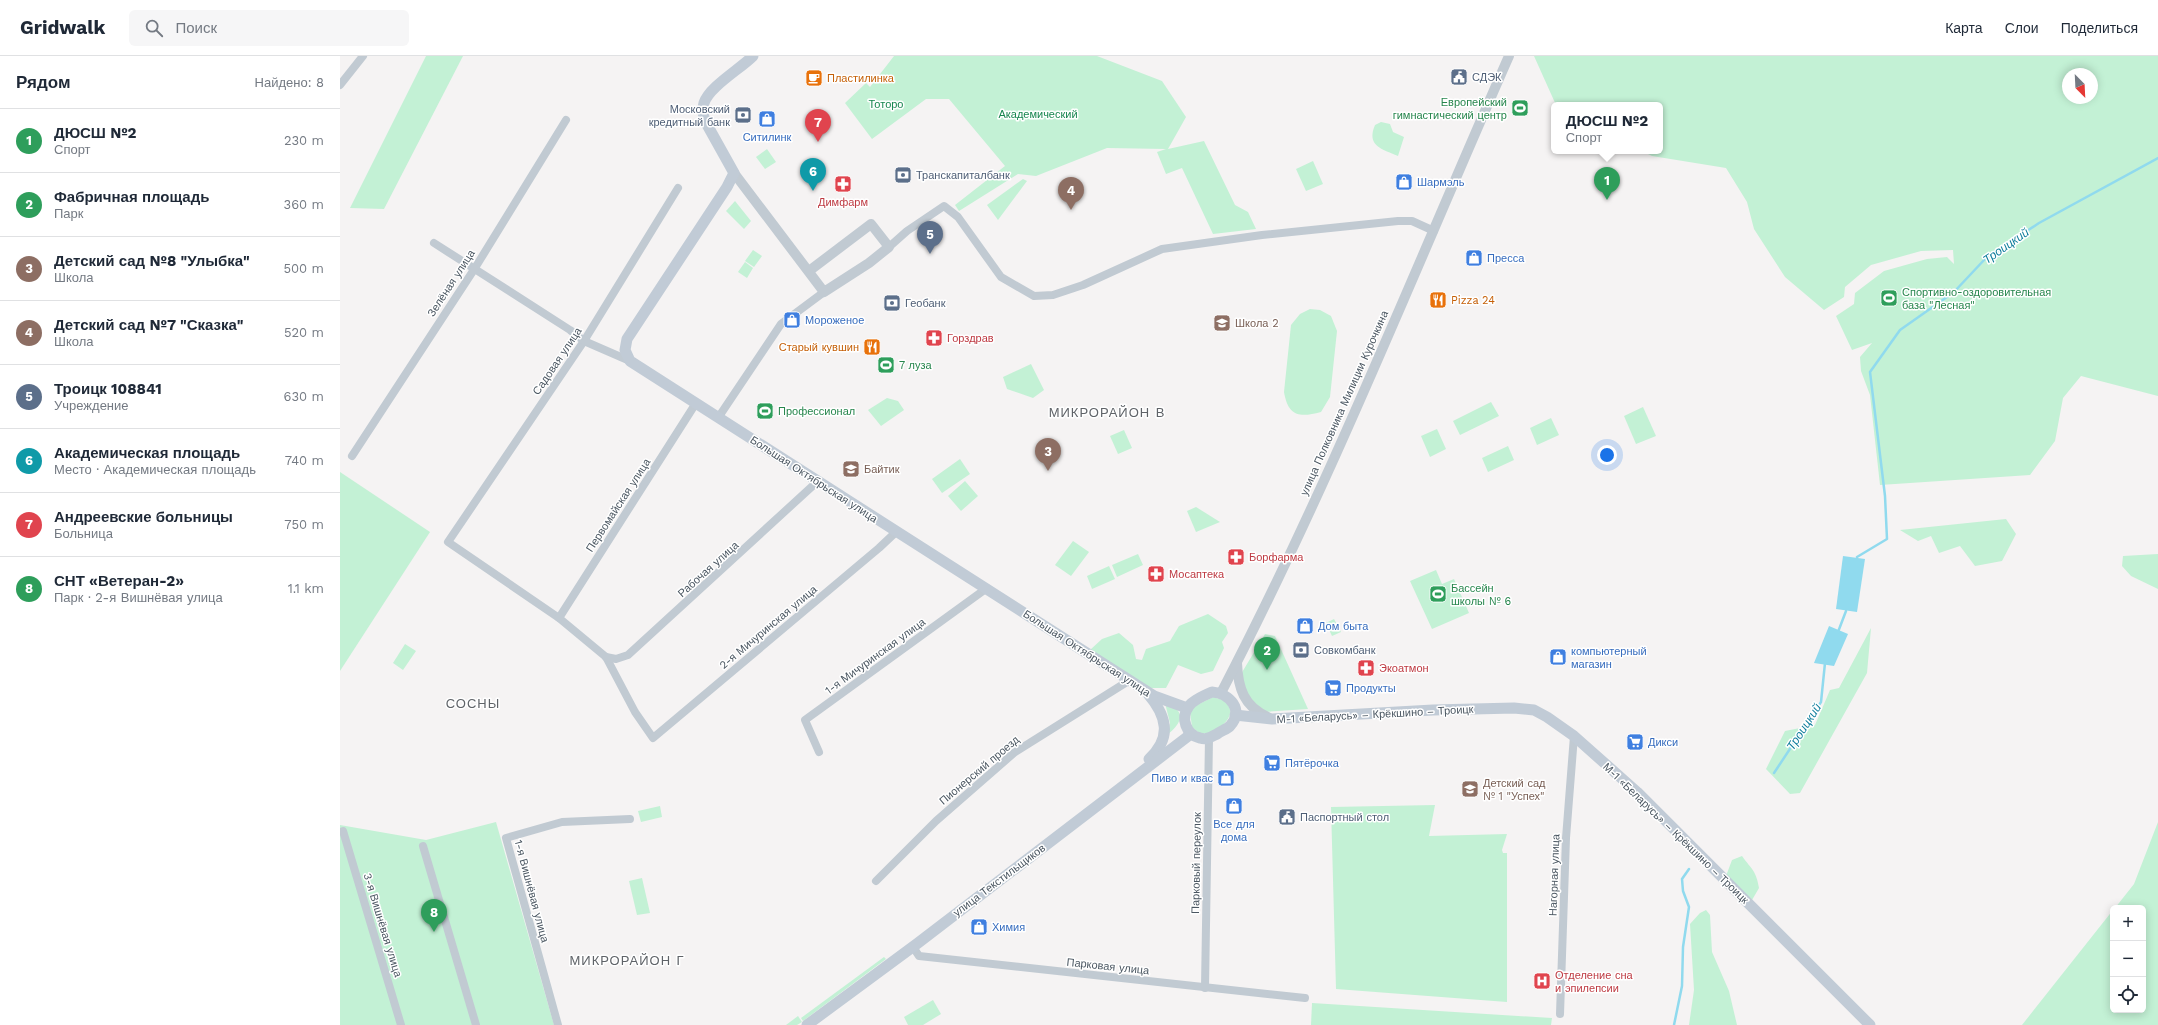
<!DOCTYPE html>
<html lang="ru">
<head>
<meta charset="utf-8">
<style>
	body { margin:0; font-family:"Work Sans",sans-serif; background:#f6f6f7; color:#1f2937 }
	.controls { position:absolute; right:12px; bottom:12px; display:grid; overflow:hidden; border-radius:6px; box-shadow:0 2px 10px #0003 }
	.controls button { width:36px; height:36px; display:grid; place-items:center; padding:0; border:0; border-bottom:1px solid #e0e1e3; background:#fff; color:#1f2937; font:20px sans-serif }
	.compass { position:absolute; left:1722px; top:12px; width:36px; height:36px; border-radius:50%; background:#fff; box-shadow:0 2px 10px #0003; rotate:156deg }
	.you { position:absolute; left:1267px; top:399px; width:14px; height:14px; margin:-10px; border:3px solid #fff; border-radius:50%; background:#1a73e8; box-shadow:0 0 0 6px #1a73e833 }
	.badge { display:grid; place-items:center; width:26px; height:26px; border-radius:50%; background:#db2777; color:#fff; font-size:13px; font-weight:700 }
	.pin { position:absolute; translate:-50% -33px; filter:drop-shadow(0 1px 2px #0008) }
	.pin::after { content:''; position:absolute; top:21px; width:14px; height:12px; background:inherit; clip-path:polygon(0 0,100% 0,50% 100%) }
	.popup { position:absolute; left:1211px; top:46px; width:112px; height:52px; box-sizing:border-box; display:grid; place-content:center; border-radius:6px; background:#fff; filter:drop-shadow(0 1px 3px #0005); font-size:13px; white-space:nowrap; color:#747a83 }
	.popup b { font-size:15px; color:#1f2937 }
	.popup::after { content:''; position:absolute; left:50%; top:100%; margin-left:-8px; border:8px solid transparent; border-top-color:#fff }
	.list { margin:0; padding:0; list-style:none }
	h2 { display:flex; justify-content:space-between; align-items:center; height:52px; margin:0; padding:0 16px; font-size:17px }
	h2 small { font-size:13px; font-weight:400; color:#747a83 }
	.list li { display:grid; grid-template-columns:26px 1fr auto; gap:12px; align-items:center; box-sizing:border-box; height:64px; padding:0 16px; border-top:1px solid #e0e1e3 }
	.list b { display:block; font-size:15px; white-space:nowrap }
	.list p { margin:0; font-size:13px; white-space:nowrap; color:#747a83 }
	.list em { font-size:13px; font-style:normal; color:#747a83 }
	.icon { flex:none; width:22px; height:22px; fill:none; stroke:currentColor; stroke-width:2; stroke-linecap:round; stroke-linejoin:round }
	.map { position:relative; flex:none; width:1818px; height:969px; overflow:hidden }
	header { display:flex; align-items:center; gap:24px; box-sizing:border-box; height:56px; padding:0 20px; background:#fff; border-bottom:1px solid #e0e1e3 }
	header strong { font-size:19px }
	nav { display:flex; gap:22px; margin-inline-start:auto; font-size:14px }
	.search { width:280px; height:36px; background:#f6f6f7; display:flex; align-items:center; gap:10px; box-sizing:border-box; padding:0 14px; border-radius:6px; color:#747a83; font-size:15px }
	main { display:flex }
	aside { flex:1; background:#fff }
	.map>svg:first-child { display:block }
</style>
</head>
<body>
<header>
<strong>Gridwalk</strong>
<div class="search"><svg class="icon" aria-label="search" viewBox="0 0 24 24"><circle cx="10" cy="10" r="6"/><path d="M15 15l6 6"/></svg>Поиск</div>
<nav><a>Карта</a><a>Слои</a><a>Поделиться</a></nav>
</header>
<main>
<aside>
<h2>Рядом<small>Найдено: 8</small></h2>
<ul class="list">
<li><span class="badge" style="background:#2e9e5b">1</span><div><b>ДЮСШ №2</b><p>Спорт</p></div><em>230 m</em></li>
<li><span class="badge" style="background:#2e9e5b">2</span><div><b>Фабричная площадь</b><p>Парк</p></div><em>360 m</em></li>
<li><span class="badge" style="background:#8d6e63">3</span><div><b>Детский сад №8 &quot;Улыбка&quot;</b><p>Школа</p></div><em>500 m</em></li>
<li><span class="badge" style="background:#8d6e63">4</span><div><b>Детский сад №7 &quot;Сказка&quot;</b><p>Школа</p></div><em>520 m</em></li>
<li><span class="badge" style="background:#5c6f8a">5</span><div><b>Троицк 108841</b><p>Учреждение</p></div><em>630 m</em></li>
<li><span class="badge" style="background:#0f9aa8">6</span><div><b>Академическая площадь</b><p>Место · Академическая площадь</p></div><em>740 m</em></li>
<li><span class="badge" style="background:#e0444e">7</span><div><b>Андреевские больницы</b><p>Больница</p></div><em>750 m</em></li>
<li><span class="badge" style="background:#2e9e5b">8</span><div><b>СНТ «Ветеран-2»</b><p>Парк · 2-я Вишнёвая улица</p></div><em>1.1 km</em></li>
</ul>
</aside>
<div class="map">
<svg width="1818" height="969" viewBox="0 0 1818 969">
	<rect width="100%" height="100%" fill="#f5f3f3"/>
	<g fill="#c3f1d5" fill-rule="evenodd">
		<polygon points="86,0 123,0 44,153 10,152"/>
		<polygon points="554,0 757,0 822,25 846,61 828,93 864,85 895,149 908,156 916,173 873,178 842,112 826,118 817,96 826,93 767,92 696,120 678,118 619,155 615,149 665,110 609,43 586,43 532,83 505,47 526,27 530,31"/>
		<path d="M1194,0H1818V340L1741,320L1723,342L1715,385L1690,419L1540,429L1530,339L1521,315L1520,301L1532,287L1512,294L1496,260L1514,248L1515,237L1544,215L1587,203L1607,201L1614,208L1613,194L1581,195L1531,209L1505,231L1504,241L1484,254L1445,221L1414,173L1407,146L1386,112L1312,100L1302,95H1320V49H1216ZM1728,18H1752V42H1728Z"/>
		<path d="M1041,66L1050,68L1053,76L1064,81L1058,100C1042,93 1026,90 1035,69Z"/>
		<polygon points="427,93 436,106 425,113 416,101"/>
		<polygon points="973,105 983,128 966,135 956,113"/>
		<polygon points="683,123 687,125 658,164 647,149"/>
		<polygon points="395,145 411,165 404,173 386,155"/>
		<polygon points="413,194 422,200 414,211 405,205"/>
		<polygon points="405,206 413,212 407,222 398,216"/>
		<path d="M970,253L980,254L991,260L997,275L990,341L981,356C959,362 948,360 944,336L951,269L960,258Z"/>
		<polygon points="691,308 704,334 693,342 667,333 663,321"/>
		<polygon points="547,342 558,345 564,354 541,370 528,354"/>
		<polygon points="1151,346 1159,360 1120,379 1113,365"/>
		<polygon points="1303,351 1316,380 1296,388 1284,360"/>
		<polygon points="1211,362 1219,379 1197,389 1190,372"/>
		<polygon points="1097,373 1106,393 1090,401 1081,380"/>
		<polygon points="784,374 792,392 778,398 770,380"/>
		<polygon points="1168,390 1174,404 1148,416 1142,402"/>
		<polygon points="620,403 630,418 602,437 592,423"/>
		<polygon points="0,416 90,476 0,615"/>
		<polygon points="625,425 638,440 621,455 608,440"/>
		<polygon points="856,451 880,466 856,476 847,455"/>
		<polygon points="1666,463 1676,478 1662,505 1635,510 1620,490 1599,497 1591,480 1578,485 1560,474"/>
		<polygon points="733,485 749,496 731,520 715,509"/>
		<polygon points="798,498 803,509 777,521 772,509"/>
		<polygon points="1818,498 1818,533 1791,520 1782,510 1783,500"/>
		<polygon points="769,510 775,523 752,533 747,520"/>
		<polygon points="1096,514 1102,528 1114,523 1129,557 1092,573 1070,525"/>
		<polygon points="868,558 886,570 888,577 882,586 884,592 873,615 861,618 838,609 826,632 810,632 750,594 762,583 779,577 793,589 796,603 802,604 806,593 830,585 839,570"/>
		<polygon points="994,563 1001,576 992,580 986,567"/>
		<polygon points="1531,572 1527,617 1460,737 1450,738 1426,713 1445,675 1475,669 1490,634 1499,632"/>
		<polygon points="925,578 935,580 968,653 924,656 905,638 901,618"/>
		<polygon points="65,588 76,595 63,614 53,607"/>
		<path d="M873,641L886,645C888,649 891,653 890,657C889,668 870,680 860,677C857,676 855,673 852,671L850,656L853,651Z"/>
		<path d="M825,647C846,653 843,667 828,678L830,667Z"/>
		<polygon points="1095,749 1089,780 1167,778 1162,794 1163,797 1167,797 1167,946 996,933 991,751"/>
		<polygon points="320,750 322,761 301,766 298,755"/>
		<polygon points="156,766 214,969 0,969 0,769 86,784"/>
		<polygon points="1818,766 1818,969 1682,969 1773,854 1773,954 1803,954 1803,852 1775,852 1794,828"/>
		<path d="M1402,800C1412,814 1416,814 1419,832L1412,844L1386,820L1392,804Z"/>
		<polygon points="302,822 310,857 297,859 289,825"/>
		<polygon points="1366,854 1370,859 1372,896 1389,935 1397,969 1349,969 1354,934 1350,868 1360,857"/>
		<polygon points="544,901 546,903 463,965 461,962"/>
		<polygon points="593,944 601,958 583,969 568,969 564,961"/>
		<polygon points="972,947 1212,962 1211,969 971,969"/>
		<polygon points="458,960 462,966 457,969 446,969"/>
	</g>
	<g fill="#90daee">
		<polygon points="1503,500 1525,503 1517,556 1496,553"/>
		<polygon points="1489,570 1508,578 1494,610 1474,607"/>
	</g>
	<g fill="none" stroke-linecap="round" stroke-linejoin="round">
		<g stroke="#90daee" stroke-width="2.5">
			<polyline points="1517,501 1547,483 1545,440 1530,316 1560,274 1614,236 1645,203 1699,167 1818,102"/>
			<polyline points="1498,576 1506,555"/>
			<polyline points="1434,717 1481,646 1485,607"/>
			<polyline points="1334,969 1342,930 1343,891 1349,851 1343,835 1342,823 1349,813"/>
		</g>
		<g stroke="#c1cad2" stroke-width="8">
			<polyline points="0,29 23,0"/>
			<polyline points="338,132 244,285 108,486 219,562 266,601 295,656 313,682 539,492 556,476"/>
			<polyline points="94,187 230,274 244,285 290,305"/>
			<polyline points="549,191 567,175 604,150 618,161 661,221 694,240 713,239 743,229 822,193 922,179 1058,165 1072,165 1094,175"/>
			<polyline points="378,362 441,268 484,236"/>
			<polyline points="12,400 135,212 226,64"/>
			<polyline points="219,562 356,347"/>
			<polyline points="266,601 276,603 288,599 478,425"/>
			<polyline points="479,696 465,664 647,532"/>
			<polyline points="3,775 61,969"/>
			<polyline points="83,790 136,969"/>
			<polyline points="536,825 596,765 675,696 790,624"/>
			<polyline points="573,891 579,900 965,942"/>
			<polyline points="865,932 869,682"/>
			<polyline points="1220,958 1226,782 1234,680"/>
			<polyline points="218,969 166,782 222,766 290,763"/>
		</g>
		<g stroke="#c1cad2" stroke-width="10">
			<polyline points="394,117 484,236 529,207 549,191 531,168 469,215"/>
			<path d="M897,607C898,632 904,651 928,661"/>
			<path d="M881,637C989,430 1075,213 1169,0"/>
		</g>
		<g stroke="#c1cbd6" stroke-width="11">
			<path d="M413,0C400,13 369,31 364,47C362,54 363,59 365,65L394,117L387,131L287,283L285,294L290,305L814,640L847,652"/>
			<path d="M872,636C889,637 905,654 890,670C887,673 881,675 877,678C871,681 867,684 860,682C846,679 840,662 849,650C853,644 865,639 872,636Z"/>
			<path d="M808,638C827,660 832,682 809,703"/>
			<polyline points="895,659 932,663 1093,654 1174,652 1194,654 1207,661 1234,680 1297,736 1530,969"/>
			<polyline points="467,969 578,887 851,678"/>
		</g>
	</g>
	<defs>
		<g id="civic-square" transform="scale(0.9)"><rect x="-9" y="-9" width="18" height="18" rx="4" fill="#5c6f8a" stroke="#fff"/><path d="M-.6-6.5H3V-4.5H.6V-3L4-1V1h2V6H-6V1h2V-1L-.6-3ZM-1.2 2.5V6h2.4V2.5Z" fill="#fff"/></g>
		<g id="cafe-square" transform="scale(0.9)"><rect x="-9" y="-9" width="18" height="18" rx="4" fill="#e8710a" stroke="#fff"/><path d="M-5.5-4.5H6V0H3Q3 3.5 0 3.5H-2.5Q-5.5 3.5-5.5 0ZM3-3.2v2h1.7v-2ZM-6 4.5H4V6H-6Z" fill="#fff"/></g>
		<g id="stadium-square" transform="scale(0.9)"><rect x="-9" y="-9" width="18" height="18" rx="4" fill="#2e9e5b" stroke="#fff"/><path d="M0-5a6.5 5 0 1 0 0 10a6.5 5 0 1 0 0-10ZM-3.5-1.8h7v3.6h-7Z" fill="#fff"/></g>
		<g id="bank-square" transform="scale(0.9)"><rect x="-9" y="-9" width="18" height="18" rx="4" fill="#5c6f8a" stroke="#fff"/><path d="M-6-4H6V4H-6ZM0-2.3a2.3 2.3 0 1 0 0 4.6a2.3 2.3 0 1 0 0-4.6Z" fill="#fff"/></g>
		<g id="shop-square" transform="scale(0.9)"><rect x="-9" y="-9" width="18" height="18" rx="4" fill="#3f7fe0" stroke="#fff"/><path d="M-5-2.5h2.3a2.7 3.5 0 0 1 5.4 0H5L5.5 6h-11ZM-1.5-2.5h3a1.5 2.3 0 0 0-3 0Z" fill="#fff"/></g>
		<g id="pharmacy-square" transform="scale(0.9)"><rect x="-9" y="-9" width="18" height="18" rx="4" fill="#e0444e" stroke="#fff"/><path d="M-2-6h4v4h4v4h-4v4h-4v-4h-4v-4h4Z" fill="#fff"/></g>
		<g id="restaurant-square" transform="scale(0.9)"><rect x="-9" y="-9" width="18" height="18" rx="4" fill="#e8710a" stroke="#fff"/><path d="M-5-6h1v4h1v-4h1v4h1v-4h1v5L-1.5 .5V6h-2V.5L-5-1ZM5-6V6H3V1.5H1.5Q1.5-4 5-6Z" fill="#fff"/></g>
		<g id="school-square" transform="scale(0.9)"><rect x="-9" y="-9" width="18" height="18" rx="4" fill="#8d6e63" stroke="#fff"/><path d="M0-5L7-2L0 1L-7-2ZM-4 1L0 2.5L4 1V4Q0 6-4 4Z" fill="#fff"/></g>
		<g id="supermarket-square" transform="scale(0.9)"><rect x="-9" y="-9" width="18" height="18" rx="4" fill="#3f7fe0" stroke="#fff"/><path d="M-6-5.5h2.5l.6 2H6L4.5 2H-2.5L-4.4-4H-6ZM-1.5 3.2a1.3 1.3 0 1 0 .1 0ZM3 3.2a1.3 1.3 0 1 0 .1 0Z" fill="#fff"/></g>
		<g id="hospital-square" transform="scale(0.9)"><rect x="-9" y="-9" width="18" height="18" rx="4" fill="#e0444e" stroke="#fff"/><path d="M-5-5h3v3.5h4V-5h3V5h-3V1.5h-4V5h-3Z" fill="#fff"/></g>
	</defs>
	<g fill-rule="evenodd">
		<use href="#civic-square" x="1119" y="21"/>
		<use href="#cafe-square" x="474" y="22"/>
		<use href="#stadium-square" x="1180" y="52"/>
		<use href="#bank-square" x="403" y="59"/>
		<use href="#shop-square" x="427" y="63"/>
		<use href="#bank-square" x="563" y="119"/>
		<use href="#shop-square" x="1064" y="126"/>
		<use href="#pharmacy-square" x="503" y="128"/>
		<use href="#shop-square" x="1134" y="202"/>
		<use href="#stadium-square" x="1549" y="242"/>
		<use href="#restaurant-square" x="1098" y="244"/>
		<use href="#bank-square" x="552" y="247"/>
		<use href="#shop-square" x="452" y="264"/>
		<use href="#school-square" x="882" y="267"/>
		<use href="#pharmacy-square" x="594" y="282"/>
		<use href="#restaurant-square" x="532" y="291"/>
		<use href="#stadium-square" x="546" y="309"/>
		<use href="#stadium-square" x="425" y="355"/>
		<use href="#school-square" x="511" y="413"/>
		<use href="#pharmacy-square" x="896" y="501"/>
		<use href="#pharmacy-square" x="816" y="518"/>
		<use href="#stadium-square" x="1098" y="538"/>
		<use href="#shop-square" x="965" y="570"/>
		<use href="#bank-square" x="961" y="594"/>
		<use href="#shop-square" x="1218" y="601"/>
		<use href="#pharmacy-square" x="1026" y="612"/>
		<use href="#supermarket-square" x="993" y="632"/>
		<use href="#supermarket-square" x="1295" y="686"/>
		<use href="#supermarket-square" x="932" y="707"/>
		<use href="#shop-square" x="886" y="722"/>
		<use href="#school-square" x="1130" y="733"/>
		<use href="#shop-square" x="894" y="750"/>
		<use href="#civic-square" x="947" y="761"/>
		<use href="#shop-square" x="639" y="871"/>
		<use href="#hospital-square" x="1202" y="925"/>
	</g>
	<g text-anchor="middle" stroke-width="3" stroke-linejoin="round" paint-order="stroke">
		<g font-size="11" fill="#4e5e75" stroke="#fff" text-anchor="start">
			<text x="1132" y="25">СДЭК</text>
			<text x="390" y="57" text-anchor="end">Московский<tspan x="390" dy="13">кредитный банк</tspan></text>
			<text x="576" y="123">Транскапиталбанк</text>
			<text x="565" y="251">Геобанк</text>
			<text x="974" y="598">Совкомбанк</text>
			<text x="960" y="765">Паспортный стол</text>
		</g>
		<g font-size="11" fill="#c56008" stroke="#fff" text-anchor="start">
			<text x="487" y="26">Пластилинка</text>
			<text x="1111" y="248">Pizza 24</text>
			<text x="519" y="295" text-anchor="end">Старый кувшин</text>
		</g>
		<g font-size="11" fill="#27864d" stroke="#fff" text-anchor="start">
			<text x="1167" y="50" text-anchor="end">Европейский<tspan x="1167" dy="13">гимнастический центр</tspan></text>
			<text x="1562" y="240">Спортивно-оздоровительная<tspan x="1562" dy="13">база "Лесная"</tspan></text>
			<text x="559" y="313">7 луза</text>
			<text x="438" y="359">Профессионал</text>
			<text x="1111" y="536">Бассейн<tspan x="1111" dy="13">школы № 6</tspan></text>
		</g>
		<g font-size="11" fill="#17864f" stroke="#fff">
			<text x="546" y="52">Тоторо</text>
			<text x="698" y="62">Академический</text>
		</g>
		<g font-size="11" fill="#366cbe" stroke="#fff" text-anchor="start">
			<text x="427" y="85" text-anchor="middle">Ситилинк</text>
			<text x="1077" y="130">Шармэль</text>
			<text x="1147" y="206">Пресса</text>
			<text x="465" y="268">Мороженое</text>
			<text x="978" y="574">Дом быта</text>
			<text x="1231" y="599">компьютерный<tspan x="1231" dy="13">магазин</tspan></text>
			<text x="1006" y="636">Продукты</text>
			<text x="1308" y="690">Дикси</text>
			<text x="945" y="711">Пятёрочка</text>
			<text x="873" y="726" text-anchor="end">Пиво и квас</text>
			<text x="894" y="772" text-anchor="middle">Все для<tspan x="894" dy="13">дома</tspan></text>
			<text x="652" y="875">Химия</text>
		</g>
		<g font-size="11" fill="#be3a42" stroke="#fff" text-anchor="start">
			<text x="503" y="150" text-anchor="middle">Димфарм</text>
			<text x="607" y="286">Горздрав</text>
			<text x="909" y="505">Борфарма</text>
			<text x="829" y="522">Мосаптека</text>
			<text x="1039" y="616">Экоатмон</text>
			<text x="1215" y="923">Отделение сна<tspan x="1215" dy="13">и эпилепсии</tspan></text>
		</g>
		<g font-size="11" fill="#4a5661" stroke="#fff">
			<text transform="translate(111 227) rotate(-57)" y="4">Зелёная улица</text>
			<text transform="translate(217 305) rotate(-56)" y="4">Садовая улица</text>
			<text transform="translate(1004 347) rotate(-66)" y="4">улица Полковника Милиции Курочкина</text>
			<text transform="translate(474 423) rotate(33)" y="4">Большая Октябрьская улица</text>
			<text transform="translate(278 449) rotate(-57)" y="4">Первомайская улица</text>
			<text transform="translate(368 513) rotate(-42)" y="4">Рабочая улица</text>
			<text transform="translate(428 571) rotate(-40)" y="4">2-я Мичуринская улица</text>
			<text transform="translate(747 597) rotate(33)" y="4">Большая Октябрьская улица</text>
			<text transform="translate(535 600) rotate(-36)" y="4">1-я Мичуринская улица</text>
			<text transform="translate(1035 658) rotate(-3)" y="4">М-1 «Беларусь» – Крёкшино – Троицк</text>
			<text transform="translate(639 714) rotate(-40)" y="4">Пионерский проезд</text>
			<text transform="translate(1336 777) rotate(44)" y="4">М-1 «Беларусь» – Крёкшино – Троицк</text>
			<text transform="translate(856 807) rotate(-89)" y="4">Парковый переулок</text>
			<text transform="translate(1214 819) rotate(-88)" y="4">Нагорная улица</text>
			<text transform="translate(659 824) rotate(-37)" y="4">улица Текстильщиков</text>
			<text transform="translate(192 835) rotate(75)" y="4">1-я Вишнёвая улица</text>
			<text transform="translate(43 869) rotate(73)" y="4">3-я Вишнёвая улица</text>
			<text transform="translate(768 910) rotate(6)" y="4">Парковая улица</text>
		</g>
		<g font-size="11" fill="#785e54" stroke="#fff" text-anchor="start">
			<text x="895" y="271">Школа 2</text>
			<text x="524" y="417">Байтик</text>
			<text x="1143" y="731">Детский сад<tspan x="1143" dy="13">№ 1 "Успех"</tspan></text>
		</g>
		<g font-size="12" font-style="italic" fill="#0c7c9b" stroke="#fff">
			<text transform="translate(1666 190) rotate(-35)" y="4">Троицкий</text>
			<text transform="translate(1464 671) rotate(-57)" y="4">Троицкий</text>
		</g>
		<g font-size="13" letter-spacing="1" fill="#5f6368" stroke="#fff">
			<text x="767" y="361">МИКРОРАЙОН В</text>
			<text x="133" y="652">СОСНЫ</text>
			<text x="287" y="909">МИКРОРАЙОН Г</text>
		</g>
	</g>
</svg>
<div class="controls">
<button>+</button>
<button>−</button>
<button><svg class="icon" aria-label="locate" viewBox="0 0 24 24"><circle cx="12" cy="12" r="6"/><path d="M12 2v4M12 18v4M2 12h4M18 12h4"/></svg></button>
</div>
<svg class="compass" viewBox="-18 -18 36 36"><path d="M0-13l5 13h-10z" fill="#e53935"/><path d="M0 13l5-13h-10z" fill="#747a83"/></svg>
<div class="you"></div>
<div class="pin badge" style="left:1267px;top:144px;background:#2e9e5b">1</div>
<div class="popup"><b>ДЮСШ №2</b>Спорт</div>
<div class="pin badge" style="left:927px;top:614px;background:#2e9e5b">2</div>
<div class="pin badge" style="left:708px;top:415px;background:#8d6e63">3</div>
<div class="pin badge" style="left:731px;top:154px;background:#8d6e63">4</div>
<div class="pin badge" style="left:590px;top:198px;background:#5c6f8a">5</div>
<div class="pin badge" style="left:473px;top:135px;background:#0f9aa8">6</div>
<div class="pin badge" style="left:478px;top:86px;background:#e0444e">7</div>
<div class="pin badge" style="left:94px;top:876px;background:#2e9e5b">8</div>
</div>
</main>
</body>
</html>
